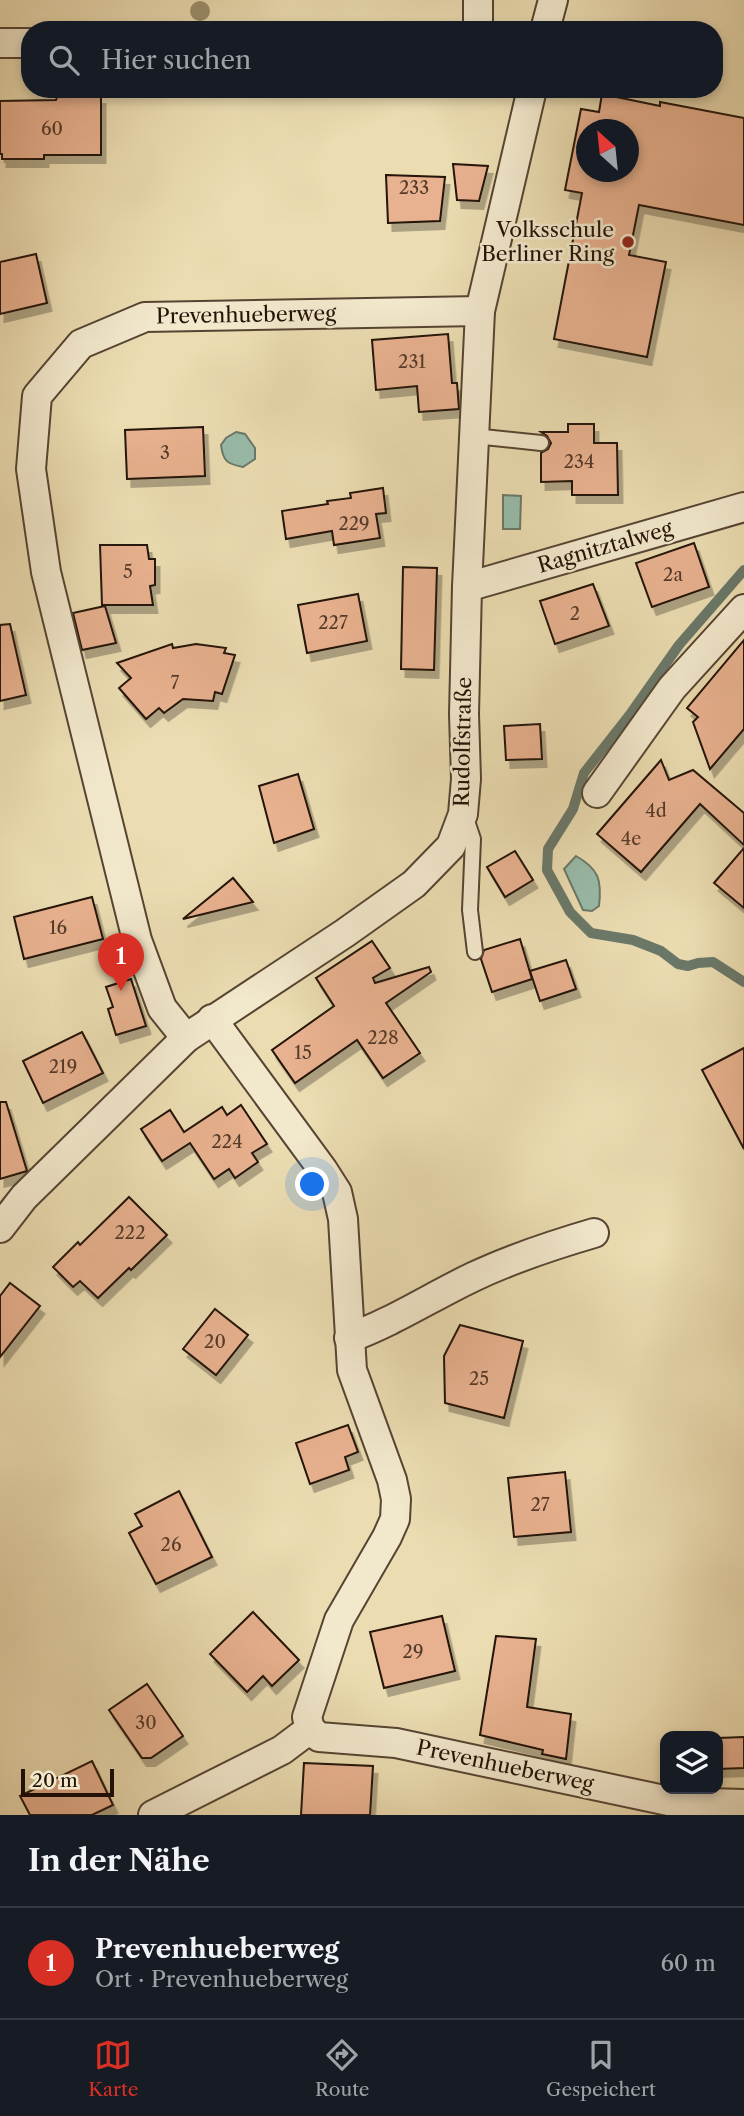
<!DOCTYPE html>
<html lang="de">
<head>
<meta charset="utf-8">
<style>
	body { margin:0; font-family:"Libre Caslon Text",serif; background:#20242c; color:#f1f3f6 }
	.controls { position:absolute; right:21px; bottom:21px; display:grid; overflow:hidden; border-radius:14px; box-shadow:0 4px 10px #0003 }
	.controls button { width:63px; height:63px; display:grid; place-items:center; padding:0; border:0; border-bottom:2px solid #363941; background:#171b24; color:#f1f3f6; font:35px sans-serif }
	.compass { position:absolute; left:576px; top:119px; width:63px; height:63px; border-radius:50%; background:#171b24; box-shadow:0 4px 10px #0003; rotate:333deg }
	.scale { position:absolute; left:21px; bottom:18px; width:93px; box-sizing:border-box; padding-left:7px; border:4px solid #241207; border-top:0; font-size:19px; line-height:24px; white-space:nowrap; color:#241207; -webkit-text-stroke:5px #f2e8cc; paint-order:stroke }
	.you { position:absolute; left:313px; top:1185px; width:24px; height:24px; margin:-18px; border:5px solid #fff; border-radius:50%; background:#1a73e8; box-shadow:0 0 0 10px #1a73e833 }
	.badge { display:grid; place-items:center; width:46px; height:46px; border-radius:50%; background:#d93025; color:#fff; font-size:23px; font-weight:700 }
	.pin { position:absolute; translate:-50% -58px; filter:drop-shadow(0 2px 4px #0008) }
	.pin::after { content:''; position:absolute; top:37px; width:24px; height:21px; background:inherit; clip-path:polygon(0 0,100% 0,50% 100%) }
	.list { margin:0; padding:0; list-style:none }
	h2 { display:flex; justify-content:space-between; align-items:center; height:91px; margin:0; padding:0 28px; font-size:30px }
	h2 small { font-size:23px; font-weight:400; color:#9ea1a6 }
	.list li { display:grid; grid-template-columns:46px 1fr auto; gap:21px; align-items:center; box-sizing:border-box; height:112px; padding:0 28px; border-top:2px solid #363941 }
	.list b { display:block; font-size:26px; white-space:nowrap }
	.list p { margin:0; font-size:23px; white-space:nowrap; color:#9ea1a6 }
	.list em { font-size:23px; font-style:normal; color:#9ea1a6 }
	.icon { flex:none; width:38px; height:38px; fill:none; stroke:currentColor; stroke-width:2; stroke-linecap:round; stroke-linejoin:round }
	.map { position:relative; flex:none; width:744px; height:1815px; overflow:hidden }
	.search { position:absolute; background:#171b24; box-shadow:0 4px 10px #0003; left:21px; right:21px; top:21px; height:77px; display:flex; align-items:center; gap:18px; box-sizing:border-box; padding:0 24px; border-radius:28px; color:#9ea1a6; font-size:26px }
	.sheet { height:203px; background:#171b24 }
	nav { display:flex; justify-content:space-around; align-items:center; box-sizing:border-box; height:98px; border-top:2px solid #363941; background:#171b24; font-size:19px; color:#9ea1a6 }
	nav a { display:grid; justify-items:center; gap:4px }
	nav .on { color:#d93025 }
	.map>svg:first-child { display:block }
</style>
</head>
<body>
<div class="map">
<svg width="744" height="1815" viewBox="0 0 744 1815">
	<defs>
		<filter id="shadow"><feDropShadow dx="4.5" dy="8" stdDeviation="0" flood-color="#0004"/></filter>
	</defs>
	<rect width="100%" height="100%" fill="#ebdcb1"/>
	<filter id="stains"><feTurbulence type="fractalNoise" baseFrequency=".00286" numOctaves="4"/><feColorMatrix values="0 0 0 0 .2 0 0 0 0 .09 0 0 0 0 .02 0 0 0 .5 -.17"/></filter>
	<radialGradient id="worn" r=".72"><stop offset=".6" stop-color="#630" stop-opacity="0"/><stop offset="1" stop-color="#630" stop-opacity=".3"/></radialGradient>
	<g fill="#98bcaa" stroke="#6a7869" stroke-width="2">
		<path d="M236,432L245,434L255,448V459L243,467C227,464 223,461 221,445L226,438Z"/>
		<polygon points="503,495 521,496 520,529 503,529"/>
		<path d="M576,856C599,869 602,880 599,906L592,911L583,910L564,869Z"/>
	</g>
	<g fill="none" stroke-linecap="round" stroke-linejoin="round">
		<polyline stroke="#6a7869" stroke-width="10" points="744,570 679,645 631,713 584,773 573,809 548,849 547,870 570,912 591,933 633,940 661,951 678,964 688,966 698,963 713,962 744,982"/>
	</g>
	<g fill="#e8b18f" stroke="#241207" stroke-width="2" fill-rule="evenodd" filter="url(#shadow)">
		<path d="M602,94L660,106V102L744,118V225L639,205L629,255L666,262L647,357L554,339L582,193L565,190L581,109L599,112ZM586,130H628V172H586Z"/>
		<polygon points="101,96 101,155 44,155 44,159 2,159 2,154 0,154 0,101 56,100 57,97"/>
		<polygon points="453,164 488,166 479,201 457,200"/>
		<polygon points="386,175 445,177 440,221 388,223"/>
		<polygon points="36,254 47,303 0,314 0,262"/>
		<polygon points="448,334 452,383 457,383 459,409 419,412 417,386 376,390 372,340"/>
		<polygon points="568,424 594,424 594,443 617,443 618,495 572,495 572,481 541,482 541,453 548,449 551,443 547,436 541,432 568,432"/>
		<polygon points="203,427 205,476 127,479 125,430"/>
		<polygon points="383,488 386,513 376,514 380,538 334,545 332,531 286,539 282,511 328,504 327,501 351,498 350,493"/>
		<polygon points="694,543 709,587 652,607 636,563"/>
		<polygon points="100,545 147,545 149,559 155,559 155,585 150,586 153,605 102,605"/>
		<polygon points="403,567 437,568 434,670 401,669"/>
		<polygon points="593,584 609,626 555,644 540,601"/>
		<polygon points="358,594 367,641 307,653 298,605"/>
		<polygon points="105,606 116,643 82,650 73,613"/>
		<polygon points="10,624 26,695 0,701 0,625"/>
		<polygon points="744,640 744,729 710,769 693,722 698,717 687,708"/>
		<polygon points="172,644 173,648 196,644 226,648 224,653 235,655 222,694 215,692 213,701 183,699 164,713 159,708 146,719 119,688 131,678 117,663"/>
		<polygon points="540,724 542,759 506,760 504,726"/>
		<polygon points="661,760 669,780 693,770 744,813 744,845 700,804 641,872 597,834"/>
		<polygon points="298,774 314,829 274,843 259,786"/>
		<polygon points="744,848 744,908 714,883"/>
		<polygon points="515,851 533,880 505,897 487,867"/>
		<polygon points="233,878 253,902 183,919"/>
		<polygon points="92,897 103,939 24,959 14,917"/>
		<polygon points="520,939 532,979 492,992 481,959 484,950"/>
		<polygon points="372,941 390,968 373,978 375,983 429,967 431,972 386,1003 420,1053 383,1078 357,1040 295,1083 272,1050 334,1006 316,978"/>
		<polygon points="566,960 576,989 540,1001 530,971"/>
		<polygon points="131,979 146,1026 116,1035 108,1009 113,1007 106,987"/>
		<polygon points="82,1032 103,1073 43,1103 23,1061"/>
		<polygon points="744,1048 744,1149 702,1070"/>
		<polygon points="0,1102 6,1102 27,1171 0,1179"/>
		<polygon points="241,1105 267,1144 252,1153 258,1162 235,1178 229,1169 214,1179 190,1143 162,1161 141,1129 170,1110 184,1132 222,1107 227,1115"/>
		<polygon points="129,1197 167,1235 131,1270 129,1268 98,1298 80,1281 73,1287 53,1267 78,1242 80,1245"/>
		<polygon points="10,1283 40,1306 0,1357 0,1296"/>
		<polygon points="215,1309 248,1335 216,1375 183,1349"/>
		<polygon points="460,1325 523,1341 504,1418 445,1403 444,1356"/>
		<polygon points="348,1425 358,1452 345,1457 349,1470 310,1484 296,1443"/>
		<polygon points="565,1472 571,1532 514,1537 508,1478"/>
		<polygon points="179,1491 212,1557 156,1584 129,1533 142,1526 135,1514"/>
		<polygon points="253,1612 299,1660 272,1686 263,1676 247,1692 210,1654"/>
		<polygon points="442,1616 455,1671 384,1688 370,1632"/>
		<polygon points="496,1636 536,1639 527,1707 571,1714 566,1759 542,1754 543,1750 480,1735"/>
		<polygon points="147,1684 183,1736 151,1758 142,1758 109,1710"/>
		<polygon points="744,1737 744,1768 718,1769 718,1738"/>
		<polygon points="92,1761 113,1805 92,1815 30,1815 20,1796"/>
		<polygon points="304,1763 373,1766 370,1815 301,1815"/>
	</g>
	<g fill="none" stroke-linecap="round" stroke-linejoin="round">
		<g stroke="#564432" stroke-width="18">
			<g id="service">
				<polyline points="474,436 541,443"/>
				<polyline points="465,815 473,839 470,910 475,952"/>
			</g>
		</g>
		<g stroke="#564432" stroke-width="32">
			<g id="minor">
				<polyline points="478,0 478,30"/>
				<polyline points="545,30 553,0"/>
				<polyline points="0,43 30,43"/>
				<polyline points="467,587 744,507"/>
				<polyline points="597,793 672,688 744,609"/>
				<polyline points="212,1019 323,1170 337,1192 343,1219 352,1370 392,1480 396,1499 395,1519 387,1537 339,1620 307,1717 310,1729 319,1737 396,1743 673,1802 744,1804"/>
				<polyline points="186,1038 162,1008 137,940 46,572 31,469 37,396 81,344 145,317 480,311"/>
				<polyline points="0,1228 24,1197 186,1038 345,933 414,884 451,846 463,814 466,779 464,714 467,587 480,311 532,89"/>
				<path d="M349,1338C393,1322 431,1297 473,1277C513,1258 553,1245 594,1233"/>
				<polyline points="153,1815 282,1750 310,1729"/>
			</g>
		</g>
		<use href="#service" stroke="#f2e8cc" stroke-width="14"/>
		<use href="#minor" stroke="#f2e8cc" stroke-width="28"/>
	</g>
	<circle fill="#9b8e6c" cx="200" cy="11" r="10"/>
	<circle fill="#8f2418" stroke="#f2e8cc" stroke-width="2.5" cx="628" cy="242" r="7"/>
	<g text-anchor="middle" stroke-width="5" stroke-linejoin="round" paint-order="stroke">
		<g font-size="18" fill="#553a29">
			<text x="52" y="135">60</text>
			<text x="414" y="194">233</text>
			<text x="412" y="368">231</text>
			<text x="165" y="459">3</text>
			<text x="579" y="468">234</text>
			<text x="354" y="530">229</text>
			<text x="128" y="578">5</text>
			<text x="673" y="581">2a</text>
			<text x="575" y="620">2</text>
			<text x="333" y="629">227</text>
			<text x="175" y="689">7</text>
			<text x="656" y="817">4d</text>
			<text x="631" y="845">4e</text>
			<text x="58" y="934">16</text>
			<text x="383" y="1044">228</text>
			<text x="303" y="1059">15</text>
			<text x="63" y="1073">219</text>
			<text x="227" y="1148">224</text>
			<text x="130" y="1239">222</text>
			<text x="215" y="1348">20</text>
			<text x="479" y="1385">25</text>
			<text x="540" y="1511">27</text>
			<text x="171" y="1551">26</text>
			<text x="413" y="1658">29</text>
			<text x="146" y="1729">30</text>
		</g>
		<g font-size="21" fill="#241207" stroke="#f2e8cc" text-anchor="end">
			<text x="614" y="237">Volksschule<tspan x="614" dy="24">Berliner Ring</tspan></text>
		</g>
		<g font-size="21" fill="#241207" stroke="#f2e8cc">
			<text transform="translate(246 315) rotate(-1)" y="7">Prevenhueberweg</text>
			<text transform="translate(605 547) rotate(-16)" y="7">Ragnitztalweg</text>
			<text transform="translate(463 742) rotate(-89)" y="7">Rudolfstraße</text>
			<text transform="translate(505 1766) rotate(12)" y="7">Prevenhueberweg</text>
		</g>
	</g>
	<rect width="100%" height="100%" filter="url(#stains)"/>
	<rect width="100%" height="100%" fill="url(#worn)"/>
</svg>
<div class="controls">
<button><svg class="icon" aria-label="layers" viewBox="0 0 24 24"><path d="M12 4l9 5-9 5-9-5zM3 14l9 5 9-5"/></svg></button>
</div>
<svg class="compass" viewBox="-18 -18 36 36"><path d="M0-13l5 13h-10z" fill="#e53935"/><path d="M0 13l5-13h-10z" fill="#9ea1a6"/></svg>
<div class="scale">20 m</div>
<div class="you"></div>
<div class="pin badge" style="left:121px;top:991px">1</div>
<div class="search"><svg class="icon" aria-label="search" viewBox="0 0 24 24"><circle cx="10" cy="10" r="6"/><path d="M15 15l6 6"/></svg>Hier suchen</div>
</div>
<section class="sheet">
<h2>In der Nähe<small></small></h2>
<ul class="list">
<li><span class="badge">1</span><div><b>Prevenhueberweg</b><p>Ort · Prevenhueberweg</p></div><em>60 m</em></li>
</ul>
</section>
<nav>
<a class="on"><svg class="icon" aria-label="map" viewBox="0 0 24 24"><path d="M3 6l6-2 6 2 6-2v14l-6 2-6-2-6 2zM9 4v14M15 6v14"/></svg>Karte</a>
<a><svg class="icon" aria-label="directions" viewBox="0 0 24 24"><path d="M12 3l9 9-9 9-9-9zM9 14v-3h6M13 9l2 2-2 2"/></svg>Route</a>
<a><svg class="icon" aria-label="saved" viewBox="0 0 24 24"><path d="M7 4h10v16l-5-4-5 4z"/></svg>Gespeichert</a>
</nav>
</body>
</html>
